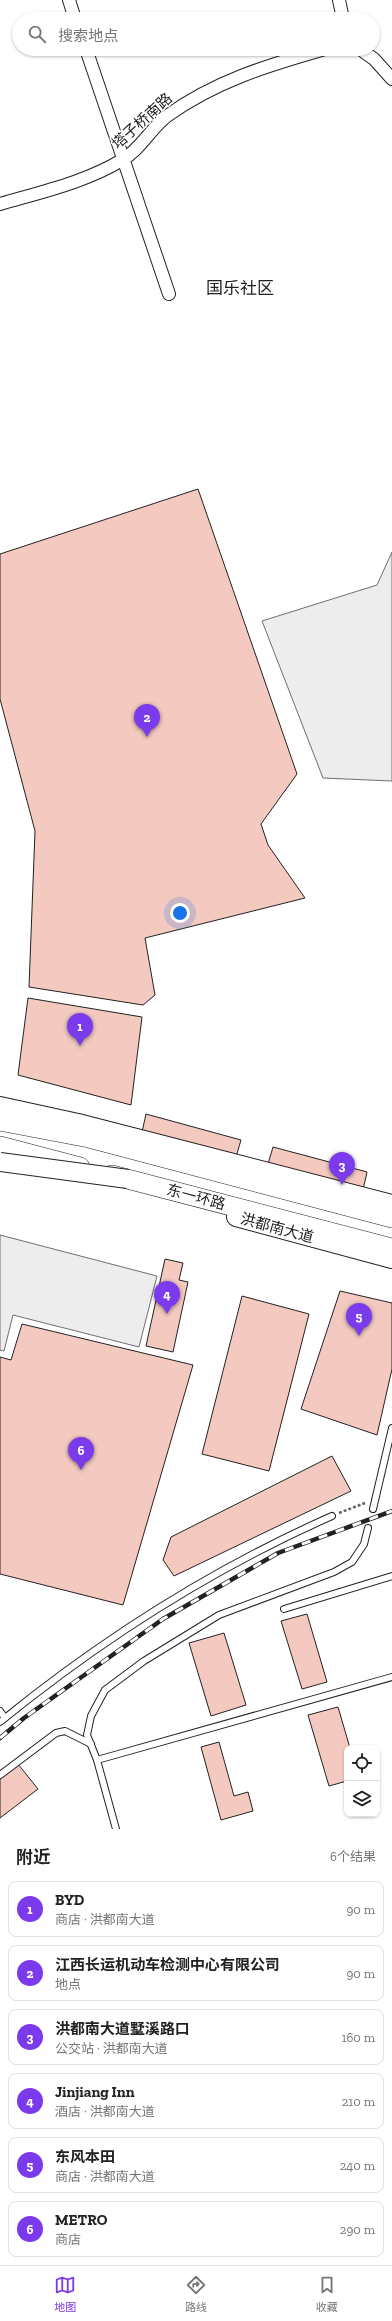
<!DOCTYPE html>
<html lang="zh">
<head>
<meta charset="utf-8">
<style>
	body { margin:0; font-family:"Zilla Slab","Noto Sans SC",serif; background:#f2f2f2; color:#222 }
	.controls { position:absolute; right:12px; bottom:12px; display:grid; overflow:hidden; border-radius:8px; box-shadow:0 1px 3px #0004 }
	.controls button { width:36px; height:36px; display:grid; place-items:center; padding:0; border:0; border-bottom:1px solid #e0e0e0; background:#fff; color:#222; font:20px sans-serif }
	.you { position:absolute; left:180px; top:913px; width:14px; height:14px; margin:-10px; border:3px solid #fff; border-radius:50%; background:#1a73e8; box-shadow:0 0 0 6px #1a73e833 }
	.badge { display:grid; place-items:center; width:26px; height:26px; border-radius:50%; background:#7c3aed; color:#fff; font-size:13px; font-weight:700 }
	.pin { position:absolute; translate:-50% -33px; filter:drop-shadow(0 1px 2px #0008) }
	.pin::after { content:''; position:absolute; top:21px; width:14px; height:12px; background:inherit; clip-path:polygon(0 0,100% 0,50% 100%) }
	.list { margin:0; padding:0; list-style:none }
	h2 { display:flex; justify-content:space-between; align-items:center; height:52px; margin:0; padding:0 16px; font-size:17px }
	h2 small { font-size:13px; font-weight:400; color:#767676 }
	.list li { display:grid; grid-template-columns:26px 1fr auto; gap:12px; align-items:center; box-sizing:border-box; height:56px; margin:0 8px 8px; padding:0 8px; border:1px solid #e0e0e0; border-radius:8px }
	.list b { display:block; font-size:15px; white-space:nowrap }
	.list p { margin:0; font-size:13px; white-space:nowrap; color:#767676 }
	.list em { font-size:13px; font-style:normal; color:#767676 }
	.icon { flex:none; width:22px; height:22px; fill:none; stroke:currentColor; stroke-width:2; stroke-linecap:round; stroke-linejoin:round }
	.map { position:relative; flex:none; width:392px; height:1829px; overflow:hidden }
	.search { position:absolute; background:#fff; box-shadow:0 1px 3px #0004; left:12px; right:12px; top:12px; height:44px; display:flex; align-items:center; gap:10px; box-sizing:border-box; padding:0 14px; border-radius:22px; color:#767676; font-size:15px }
	.sheet { height:436px; background:#fff }
	nav { display:flex; justify-content:space-around; align-items:center; box-sizing:border-box; height:56px; border-top:1px solid #e0e0e0; background:#fff; font-size:11px; color:#767676 }
	nav a { display:grid; justify-items:center; gap:2px }
	nav .on { color:#7c3aed }
	.map>svg:first-child { display:block }
</style>
</head>
<body>
<div class="map">
<svg width="392" height="1829" viewBox="0 0 392 1829">
	<rect width="100%" height="100%" fill="#fff"/>
	<g fill="#ededed" stroke="#6f6f6f">
		<polygon points="392,552 392,781 323,778 262,621 377,585"/>
		<polygon points="0,1235 157,1276 139,1347 13,1315 4,1351 0,1350"/>
	</g>
	<g fill="#f3c9c0" stroke="#222">
		<polygon points="198,489 297,774 261,824 268,845 305,898 145,938 155,995 143,1005 29,987 35,831 0,699 0,554"/>
		<polygon points="28,998 142,1017 131,1105 18,1075"/>
		<polygon points="146,1114 241,1140 236,1157 142,1132"/>
		<polygon points="273,1147 367,1172 363,1190 268,1164"/>
		<polygon points="165,1259 183,1263 179,1280 188,1282 173,1352 146,1346"/>
		<polygon points="340,1291 392,1303 392,1369 377,1435 301,1409"/>
		<polygon points="242,1296 309,1314 269,1471 202,1454"/>
		<polygon points="22,1324 193,1365 123,1605 0,1574 0,1357 11,1360"/>
		<polygon points="332,1456 351,1491 174,1576 163,1560 171,1537"/>
		<polygon points="307,1614 327,1682 302,1689 281,1621"/>
		<polygon points="224,1633 246,1705 211,1716 189,1643"/>
		<polygon points="338,1707 350,1748 347,1748 347,1781 329,1786 308,1715"/>
		<polygon points="219,1742 234,1796 248,1792 253,1811 221,1820 201,1747"/>
		<polygon points="18,1764 38,1789 0,1818 0,1778"/>
	</g>
	<g fill="none" stroke-linecap="round" stroke-linejoin="round">
		<g stroke="#222" stroke-width="8">
			<g id="service">
				<polyline points="373,1509 392,1428"/>
				<polyline points="284,1609 392,1576"/>
				<polyline points="0,1711 5,1718"/>
				<path d="M0,1722C102,1639 212,1569 332,1516"/>
				<polyline points="97,1760 392,1677"/>
				<polyline points="0,1775 56,1733 65,1731 91,1744"/>
				<polyline points="116,1829 97,1760 87,1735 91,1716 105,1690 144,1661 219,1615 334,1572 352,1562 364,1544 368,1528"/>
			</g>
		</g>
		<g stroke="#222" stroke-width="14">
			<g id="minor">
				<polyline points="69,0 75,19"/>
				<polyline points="339,0 343,19"/>
				<polyline points="86,49 169,294"/>
				<polyline points="360,49 374,59 392,79"/>
				<path d="M0,204C41,192 86,182 122,160C140,150 151,128 167,116C215,81 269,65 325,49"/>
			</g>
		</g>
		<g stroke="#222" stroke-width="20">
			<g id="primary">
				<polyline points="0,1106 78,1123 392,1204"/>
				<polyline points="236,1217 392,1259"/>
			</g>
		</g>
		<g stroke="#222" stroke-width="20">
			<g id="trunk">
				<polyline points="0,1121 89,1138 392,1218"/>
				<polyline points="0,1146 80,1167"/>
				<polyline points="112,1175 392,1248"/>
			</g>
		</g>
		<polyline stroke="#646464" stroke-width="2.5" stroke-dasharray="3 2" stroke-linecap="butt" points="339,1513 365,1503"/>
		<use href="#service" stroke="#fff" stroke-width="6"/>
		<use href="#minor" stroke="#fff" stroke-width="12"/>
		<use href="#primary" stroke="#fff" stroke-width="18"/>
		<use href="#trunk" stroke="#fff" stroke-width="19"/>
		<g stroke="#222" stroke-width="4.5">
			<polyline id="rail" points="0,1738 24,1718 163,1619 278,1553 392,1511"/>
		</g>
		<use href="#rail" stroke="#fff" stroke-width="3" stroke-dasharray="9" stroke-linecap="butt"/>
		<g stroke="#222" stroke-width="20" stroke-linecap="butt">
			<polyline id="primary-bridge" points="0,1162 128,1179"/>
		</g>
		<use href="#primary-bridge" stroke="#fff" stroke-width="18"/>
	</g>
	<g text-anchor="middle" stroke-width="3" stroke-linejoin="round" paint-order="stroke">
		<g font-size="15" fill="#222" stroke="#fff">
			<text transform="translate(142 121) rotate(-42)" y="5">塔子桥南路</text>
			<text transform="translate(196 1197) rotate(15)" y="5">东一环路</text>
			<text transform="translate(277 1228) rotate(15)" y="5">洪都南大道</text>
		</g>
		<g font-size="17" fill="#222" stroke="#fff">
			<text x="240" y="294">国乐社区</text>
		</g>
	</g>
</svg>
<div class="controls">
<button><svg class="icon" aria-label="locate" viewBox="0 0 24 24"><circle cx="12" cy="12" r="6"/><path d="M12 2v4M12 18v4M2 12h4M18 12h4"/></svg></button>
<button><svg class="icon" aria-label="layers" viewBox="0 0 24 24"><path d="M12 4l9 5-9 5-9-5zM3 14l9 5 9-5"/></svg></button>
</div>
<div class="you"></div>
<div class="pin badge" style="left:80px;top:1046px">1</div>
<div class="pin badge" style="left:147px;top:737px">2</div>
<div class="pin badge" style="left:342px;top:1185px">3</div>
<div class="pin badge" style="left:167px;top:1314px">4</div>
<div class="pin badge" style="left:359px;top:1336px">5</div>
<div class="pin badge" style="left:81px;top:1470px">6</div>
<div class="search"><svg class="icon" aria-label="search" viewBox="0 0 24 24"><circle cx="10" cy="10" r="6"/><path d="M15 15l6 6"/></svg>搜索地点</div>
</div>
<section class="sheet">
<h2>附近<small>6个结果</small></h2>
<ul class="list">
<li><span class="badge">1</span><div><b>BYD</b><p>商店 · 洪都南大道</p></div><em>90 m</em></li>
<li><span class="badge">2</span><div><b>江西长运机动车检测中心有限公司</b><p>地点</p></div><em>90 m</em></li>
<li><span class="badge">3</span><div><b>洪都南大道墅溪路口</b><p>公交站 · 洪都南大道</p></div><em>160 m</em></li>
<li><span class="badge">4</span><div><b>Jinjiang Inn</b><p>酒店 · 洪都南大道</p></div><em>210 m</em></li>
<li><span class="badge">5</span><div><b>东风本田</b><p>商店 · 洪都南大道</p></div><em>240 m</em></li>
<li><span class="badge">6</span><div><b>METRO</b><p>商店</p></div><em>290 m</em></li>
</ul>
</section>
<nav>
<a class="on"><svg class="icon" aria-label="map" viewBox="0 0 24 24"><path d="M3 6l6-2 6 2 6-2v14l-6 2-6-2-6 2zM9 4v14M15 6v14"/></svg>地图</a>
<a><svg class="icon" aria-label="directions" viewBox="0 0 24 24"><path d="M12 3l9 9-9 9-9-9zM9 14v-3h6M13 9l2 2-2 2"/></svg>路线</a>
<a><svg class="icon" aria-label="saved" viewBox="0 0 24 24"><path d="M7 4h10v16l-5-4-5 4z"/></svg>收藏</a>
</nav>
</body>
</html>
